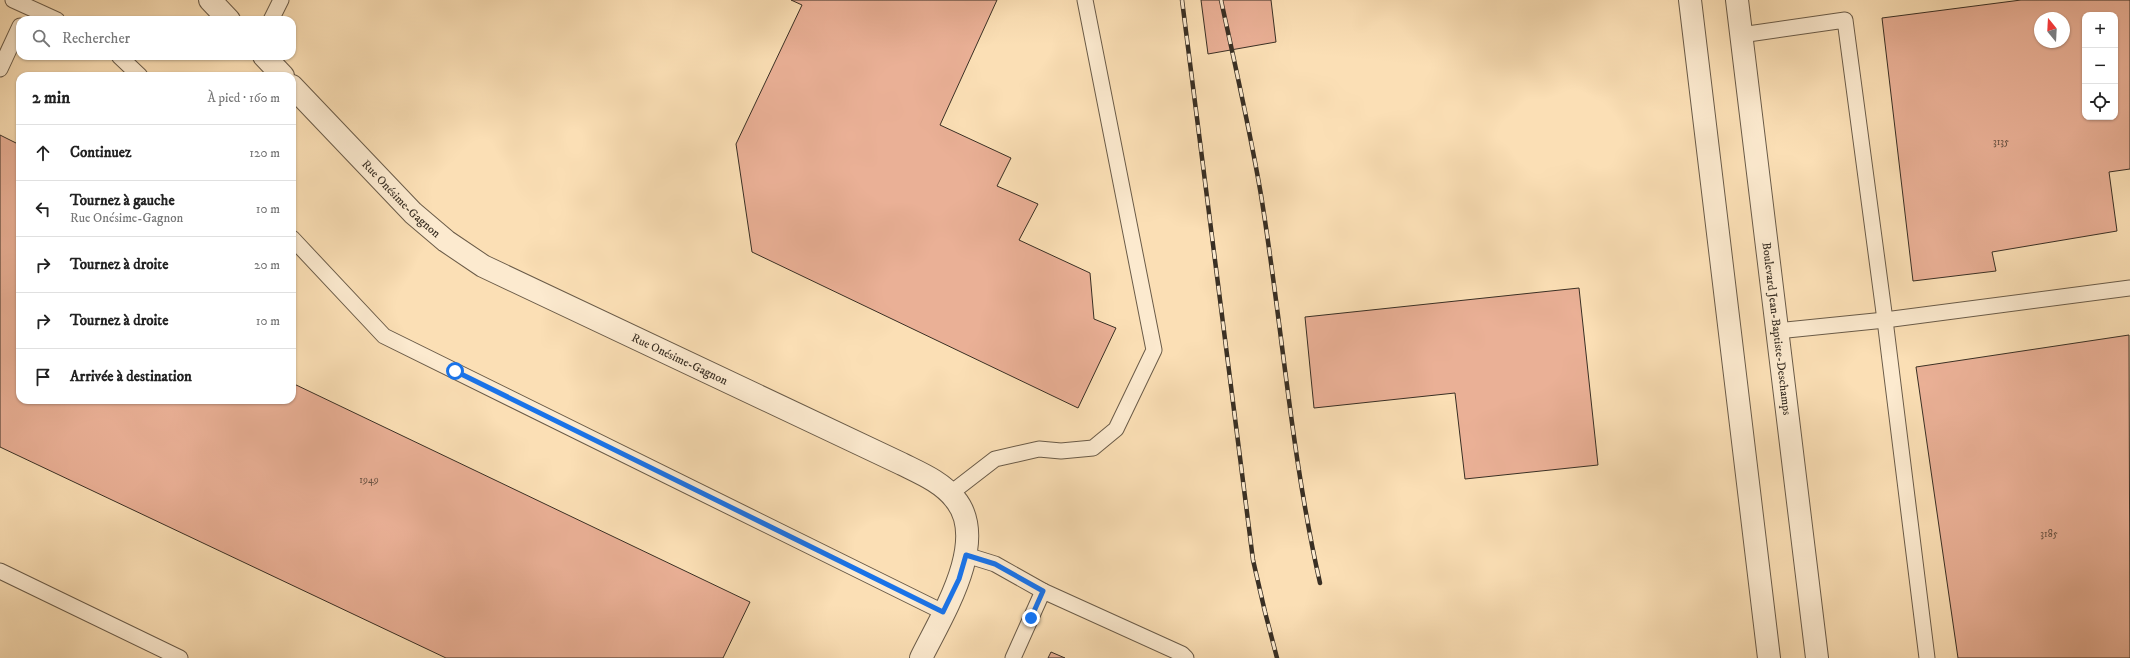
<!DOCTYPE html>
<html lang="fr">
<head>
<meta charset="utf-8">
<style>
	body { margin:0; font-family:"IM FELL DW Pica",serif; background:#f2f2f2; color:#222 }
	.controls { position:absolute; right:12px; top:12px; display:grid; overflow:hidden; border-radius:8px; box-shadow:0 1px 3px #0004 }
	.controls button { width:36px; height:36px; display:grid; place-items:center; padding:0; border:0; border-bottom:1px solid #e0e0e0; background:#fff; color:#222; font:20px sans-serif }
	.compass { position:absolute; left:2034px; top:12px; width:36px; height:36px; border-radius:50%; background:#fff; box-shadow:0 1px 3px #0004; rotate:342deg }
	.stop { position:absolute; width:12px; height:12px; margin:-9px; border:3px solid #1a73e8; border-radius:50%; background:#fff }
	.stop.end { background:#1a73e8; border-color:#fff; box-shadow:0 1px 4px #0008 }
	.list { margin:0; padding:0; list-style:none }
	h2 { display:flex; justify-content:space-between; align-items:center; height:52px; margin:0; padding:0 16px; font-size:17px }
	h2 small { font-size:13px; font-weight:400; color:#767676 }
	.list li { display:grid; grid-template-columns:26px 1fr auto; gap:12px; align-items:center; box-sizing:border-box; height:56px; padding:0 16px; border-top:1px solid #e0e0e0 }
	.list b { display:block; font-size:15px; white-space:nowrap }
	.list p { margin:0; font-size:13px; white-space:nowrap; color:#767676 }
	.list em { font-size:13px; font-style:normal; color:#767676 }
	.icon { flex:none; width:22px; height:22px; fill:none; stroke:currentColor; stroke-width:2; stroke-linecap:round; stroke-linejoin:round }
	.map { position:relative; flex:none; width:2130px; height:658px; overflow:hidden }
	.search { position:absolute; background:#fff; box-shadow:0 1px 3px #0004; left:16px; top:16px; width:280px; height:44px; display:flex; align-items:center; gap:10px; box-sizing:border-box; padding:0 14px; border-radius:12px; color:#767676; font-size:15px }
	.panel { position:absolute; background:#fff; box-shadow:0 1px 3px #0004; left:16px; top:72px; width:280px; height:332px; border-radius:12px }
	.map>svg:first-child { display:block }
</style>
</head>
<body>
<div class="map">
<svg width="2130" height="658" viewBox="0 0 2130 658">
	<rect width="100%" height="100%" fill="#fbdfb5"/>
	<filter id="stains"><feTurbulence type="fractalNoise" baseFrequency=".005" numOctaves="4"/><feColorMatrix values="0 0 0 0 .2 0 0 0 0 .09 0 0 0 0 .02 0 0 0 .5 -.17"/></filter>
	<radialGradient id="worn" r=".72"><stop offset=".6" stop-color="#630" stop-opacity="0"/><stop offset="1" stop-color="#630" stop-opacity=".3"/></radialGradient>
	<g fill="#eab096" stroke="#392f24" fill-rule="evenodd">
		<polygon points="791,0 997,0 940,125 1011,158 997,186 1038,204 1019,240 1090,273 1094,319 1116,328 1078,408 752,252 736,144 802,5"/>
		<polygon points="1201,0 1271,0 1276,42 1208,54"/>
		<path d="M2021,0H2130V169L2109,172L2117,231L1992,252L1996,271L1913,281L1882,18ZM2085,15H2115V117H2085ZM2040,18H2064V42H2040Z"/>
		<polygon points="0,135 20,145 20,400 292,400 292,383 750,602 723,658 446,658 0,447"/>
		<polygon points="1579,288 1598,465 1465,479 1455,393 1314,408 1305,317"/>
		<polygon points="2129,335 2130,658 1958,658 1916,367"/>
		<polygon points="1051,652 1065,658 1048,658"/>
	</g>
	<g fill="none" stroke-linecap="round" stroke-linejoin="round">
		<g stroke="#6a5b48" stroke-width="17">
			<g id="service">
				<polyline points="13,0 57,20"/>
				<polyline points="271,20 281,0"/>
				<polyline points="1741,35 1845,20 1885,320 1927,658"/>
				<polyline points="119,56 140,76"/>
				<polyline points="0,69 20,26"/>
				<polyline points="292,238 384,336 943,612"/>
				<polyline points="1777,331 1885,320 2130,288"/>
				<polyline points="951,493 995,459 1039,449 1061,451 1093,448 1116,429 1154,350 1085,0"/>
				<polyline points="966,555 995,564 1043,591"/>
				<polyline points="0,571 180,658"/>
				<polyline points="1013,658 1043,591 1182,654 1186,658"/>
			</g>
		</g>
		<g stroke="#6a5b48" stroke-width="24">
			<g id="minor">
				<polyline points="210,0 229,20"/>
				<polyline points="264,56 283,76"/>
				<path id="s1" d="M292,86L413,213L446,241L483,266L902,464C920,473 942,482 955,499C990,541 941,617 921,658"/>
			</g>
		</g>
		<g stroke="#6a5b48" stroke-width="24">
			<g id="tertiary">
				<polyline points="1690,0 1769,658"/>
				<path id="s2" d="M1737,0L1817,658"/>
			</g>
		</g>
		<use href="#service" stroke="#fceacf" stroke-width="15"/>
		<use href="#minor" stroke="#fceacf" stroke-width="22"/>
		<use href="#tertiary" stroke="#fceacf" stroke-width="22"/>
		<g stroke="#392f24" stroke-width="4.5">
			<g id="rail">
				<polyline points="1182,0 1253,560 1265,612 1277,658"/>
				<path d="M1221,0C1235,65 1250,130 1261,195C1282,324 1291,455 1320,583"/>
			</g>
		</g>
		<use href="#rail" stroke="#fceacf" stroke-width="3" stroke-dasharray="9" stroke-linecap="butt"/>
	</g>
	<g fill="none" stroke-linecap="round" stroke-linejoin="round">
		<polyline stroke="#1a73e8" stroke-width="5" points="455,371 943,612 959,579 966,555 995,564 1043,591 1031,618"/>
	</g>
	<g text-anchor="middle" stroke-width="3" stroke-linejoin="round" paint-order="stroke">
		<g font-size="10" fill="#654f40">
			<text x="2001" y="145">3135</text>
			<text x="369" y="483">1949</text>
			<text x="2049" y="537">3185</text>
		</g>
		<g font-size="12" fill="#392f24" stroke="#fceacf">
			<text dy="4" stroke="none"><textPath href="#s1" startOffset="157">Rue Onésime-Gagnon</textPath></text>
			<text dy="4" stroke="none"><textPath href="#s2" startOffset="331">Boulevard Jean-Baptiste-Deschamps</textPath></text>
			<text dy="4" stroke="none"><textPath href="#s1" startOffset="481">Rue Onésime-Gagnon</textPath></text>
		</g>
	</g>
	<rect width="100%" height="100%" filter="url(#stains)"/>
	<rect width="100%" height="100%" fill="url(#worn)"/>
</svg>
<div class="controls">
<button>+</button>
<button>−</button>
<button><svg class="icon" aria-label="locate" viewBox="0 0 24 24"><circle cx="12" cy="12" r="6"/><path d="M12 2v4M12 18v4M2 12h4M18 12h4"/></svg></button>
</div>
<svg class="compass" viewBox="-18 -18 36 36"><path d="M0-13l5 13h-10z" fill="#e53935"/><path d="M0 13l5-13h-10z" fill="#767676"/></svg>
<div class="stop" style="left:455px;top:371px"></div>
<div class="stop end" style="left:1031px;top:618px"></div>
<div class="search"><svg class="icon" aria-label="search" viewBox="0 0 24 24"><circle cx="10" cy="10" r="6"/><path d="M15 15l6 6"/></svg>Rechercher</div>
<section class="panel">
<h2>2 min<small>À pied · 160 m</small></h2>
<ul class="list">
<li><svg class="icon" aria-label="ahead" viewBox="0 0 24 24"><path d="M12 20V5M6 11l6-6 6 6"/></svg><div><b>Continuez</b></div><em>120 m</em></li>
<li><svg class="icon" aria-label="left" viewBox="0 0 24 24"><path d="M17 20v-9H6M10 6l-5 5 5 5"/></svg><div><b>Tournez à gauche</b><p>Rue Onésime-Gagnon</p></div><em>10 m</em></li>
<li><svg class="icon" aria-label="right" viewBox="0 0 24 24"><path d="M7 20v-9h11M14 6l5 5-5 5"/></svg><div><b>Tournez à droite</b></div><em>20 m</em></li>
<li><svg class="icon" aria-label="right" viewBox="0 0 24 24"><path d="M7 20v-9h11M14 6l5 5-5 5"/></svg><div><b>Tournez à droite</b></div><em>10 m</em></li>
<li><svg class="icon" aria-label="arrive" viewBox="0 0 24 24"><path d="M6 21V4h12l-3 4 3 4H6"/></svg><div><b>Arrivée à destination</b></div></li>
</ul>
</section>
</div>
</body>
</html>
